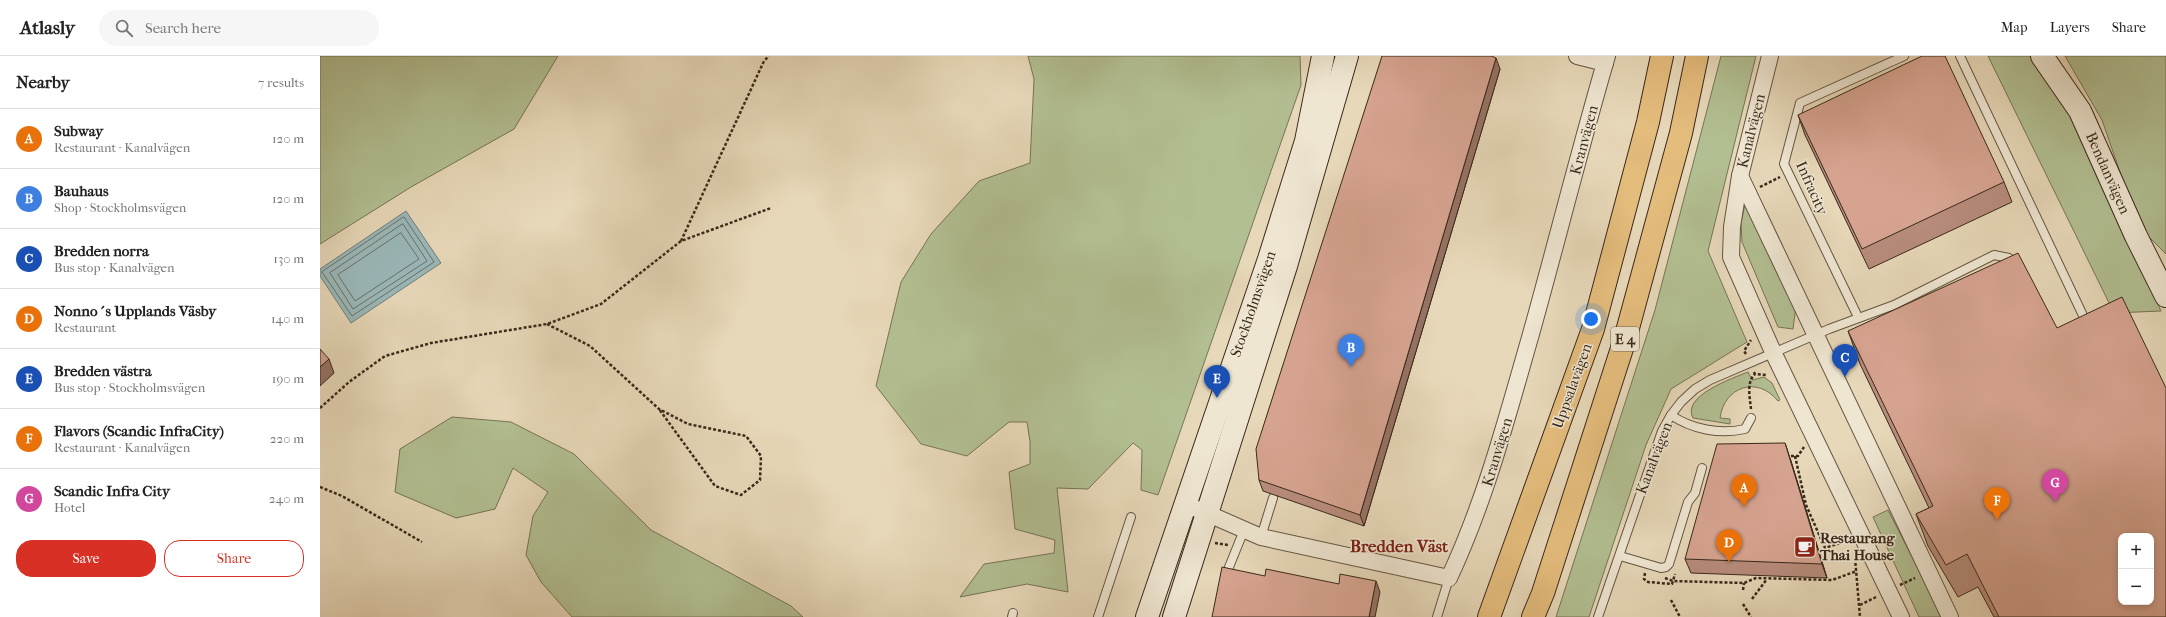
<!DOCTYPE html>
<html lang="en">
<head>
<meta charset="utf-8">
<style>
	body { margin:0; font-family:"IM FELL French Canon",serif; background:#f6f6f6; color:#222 }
	.controls { position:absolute; right:12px; bottom:12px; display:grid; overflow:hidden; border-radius:8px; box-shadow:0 2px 6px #0003 }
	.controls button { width:36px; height:36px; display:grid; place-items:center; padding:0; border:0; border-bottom:1px solid #e0e0e0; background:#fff; color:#222; font:20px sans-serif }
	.you { position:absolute; left:1271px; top:263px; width:14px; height:14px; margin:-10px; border:3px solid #fff; border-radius:50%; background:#1a73e8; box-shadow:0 0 0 6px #1a73e833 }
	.badge { display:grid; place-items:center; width:26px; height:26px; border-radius:50%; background:#d93025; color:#fff; font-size:13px; font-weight:700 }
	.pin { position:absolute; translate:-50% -33px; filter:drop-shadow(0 1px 2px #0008) }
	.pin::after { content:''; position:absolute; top:21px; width:14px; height:12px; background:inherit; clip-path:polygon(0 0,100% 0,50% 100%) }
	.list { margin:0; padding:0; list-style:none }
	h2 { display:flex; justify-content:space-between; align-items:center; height:52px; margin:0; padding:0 16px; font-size:17px }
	h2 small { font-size:13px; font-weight:400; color:#767676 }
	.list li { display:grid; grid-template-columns:26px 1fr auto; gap:12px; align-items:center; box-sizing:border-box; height:60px; padding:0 16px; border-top:1px solid #e0e0e0 }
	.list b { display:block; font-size:15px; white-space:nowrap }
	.list p { margin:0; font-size:13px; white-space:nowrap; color:#767676 }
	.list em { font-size:13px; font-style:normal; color:#767676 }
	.actions { display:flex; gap:8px; padding:12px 16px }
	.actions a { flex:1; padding:9px 0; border:1px solid #d93025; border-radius:16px; text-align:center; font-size:14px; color:#d93025 }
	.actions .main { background:#d93025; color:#fff }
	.icon { flex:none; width:22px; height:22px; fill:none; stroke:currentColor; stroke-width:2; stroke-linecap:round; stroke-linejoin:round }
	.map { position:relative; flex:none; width:1846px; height:561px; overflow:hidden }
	header { display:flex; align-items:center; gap:24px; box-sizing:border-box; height:56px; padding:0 20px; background:#fff; border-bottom:1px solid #e0e0e0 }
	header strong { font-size:19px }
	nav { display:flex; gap:22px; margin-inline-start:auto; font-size:14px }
	.search { width:280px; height:36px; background:#f6f6f6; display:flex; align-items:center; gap:10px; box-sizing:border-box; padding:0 14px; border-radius:22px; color:#767676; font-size:15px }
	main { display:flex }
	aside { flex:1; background:#fff }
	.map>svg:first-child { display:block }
</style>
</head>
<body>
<header>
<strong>Atlasly</strong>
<div class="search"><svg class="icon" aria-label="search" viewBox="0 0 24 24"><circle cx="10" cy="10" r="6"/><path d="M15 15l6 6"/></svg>Search here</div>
<nav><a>Map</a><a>Layers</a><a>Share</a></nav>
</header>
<main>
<aside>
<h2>Nearby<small>7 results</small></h2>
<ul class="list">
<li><span class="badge" style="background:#e8710a">A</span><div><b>Subway</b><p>Restaurant · Kanalvägen</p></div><em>120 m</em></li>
<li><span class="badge" style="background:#3f7fe0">B</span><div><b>Bauhaus</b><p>Shop · Stockholmsvägen</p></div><em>120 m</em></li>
<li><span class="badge" style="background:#1a4fb4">C</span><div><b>Bredden norra</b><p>Bus stop · Kanalvägen</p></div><em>130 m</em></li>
<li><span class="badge" style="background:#e8710a">D</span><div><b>Nonno´s Upplands Väsby</b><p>Restaurant</p></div><em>140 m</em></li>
<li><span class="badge" style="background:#1a4fb4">E</span><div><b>Bredden västra</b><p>Bus stop · Stockholmsvägen</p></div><em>190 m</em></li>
<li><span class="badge" style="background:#e8710a">F</span><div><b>Flavors (Scandic InfraCity)</b><p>Restaurant · Kanalvägen</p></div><em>220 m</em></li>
<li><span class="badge" style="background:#d1479c">G</span><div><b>Scandic Infra City</b><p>Hotel</p></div><em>240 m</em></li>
</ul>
<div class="actions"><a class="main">Save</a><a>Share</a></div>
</aside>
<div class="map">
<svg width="1846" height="561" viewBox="0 0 1846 561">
	<rect width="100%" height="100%" fill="#e7d8b9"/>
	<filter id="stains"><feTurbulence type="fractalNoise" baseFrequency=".005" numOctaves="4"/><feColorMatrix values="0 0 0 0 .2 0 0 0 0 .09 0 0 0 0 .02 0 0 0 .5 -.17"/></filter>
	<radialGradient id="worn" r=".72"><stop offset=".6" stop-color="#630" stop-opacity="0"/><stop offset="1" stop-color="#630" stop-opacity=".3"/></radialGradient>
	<g fill="#b2bf92" stroke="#767456">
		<polygon points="0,0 238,0 194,73 91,131 0,188"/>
		<polygon points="708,0 980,0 981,29 838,439 821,434 822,394 813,387 768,433 737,432 748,536 707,528 640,541 664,508 734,497 735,484 695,473 689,416 710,408 710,386 707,366 689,366 647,400 601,388 556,330 581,226 611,178 659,125 710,107 714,23"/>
		<polygon points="1401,0 1436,0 1388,195 1427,286 1351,333 1326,389 1269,561 1236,561 1335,254"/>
		<polygon points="1668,0 1710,0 1759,72 1841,255 1794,257"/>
		<polygon points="1745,0 1846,0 1846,198 1819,171 1782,64"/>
		<polygon points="1426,144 1476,250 1473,273 1458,271 1422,186 1421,167"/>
		<path d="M1428,316L1432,324L1444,321L1452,327L1460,344L1458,345C1437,319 1404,331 1400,362L1410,363V368L1373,362C1361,340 1413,322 1428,316Z"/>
		<polygon points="132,361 191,366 254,398 331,474 471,550 483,561 252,561 221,526 206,499 213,460 228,436 193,412 175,453 136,462 75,436 80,393"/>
		<polygon points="1568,454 1623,561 1599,561 1553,461"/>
	</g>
	<polygon fill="#9ab8b9" stroke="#737f79" points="86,155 121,207 31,267 0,220 0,213"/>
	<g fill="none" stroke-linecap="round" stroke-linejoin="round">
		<g stroke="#6a706a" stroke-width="1">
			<polygon points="84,161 114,206 32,260 2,216"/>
			<polygon points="83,168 107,205 33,253 10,217"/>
			<polygon points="81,177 99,203 35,245 18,219"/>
		</g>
		<g stroke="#645542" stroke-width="10">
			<g id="lane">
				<polyline points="1640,0 1768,270"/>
				<polyline points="1538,261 1464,108 1480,47 1584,0"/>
				<path d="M1351,359C1371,373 1400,379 1425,373L1431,362"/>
				<polyline points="941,481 953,442"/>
				<polyline points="1300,500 1341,512 1346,511 1349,508 1368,446 1375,437 1382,412"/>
				<polyline points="905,521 924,474"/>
				<polyline points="692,561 693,557"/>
				<polyline points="778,561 811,461"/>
				<polyline points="1117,561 1129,522"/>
				<polyline points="1278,561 1342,375 1351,359 1361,346 1375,333 1390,324 1509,273 1574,249 1674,199 1689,202 1693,210"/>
			</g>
		</g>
		<g stroke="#645542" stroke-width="18">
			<g id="street">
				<polyline points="1257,0 1285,7"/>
				<polyline points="1450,0 1420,120 1412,171 1411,201 1453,296 1581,561"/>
				<polyline points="1420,120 1630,561"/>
				<path d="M877,453L941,481L1129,522C1166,443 1187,361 1211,278C1237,185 1260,92 1287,0"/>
			</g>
		</g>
		<g stroke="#39291a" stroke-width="24">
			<g id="secondary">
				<polyline points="1722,0 1760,55 1816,180 1846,240"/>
				<polyline points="827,561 949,203 986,85 1003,0"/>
				<polyline points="854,561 966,210 1027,0"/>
			</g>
		</g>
		<g stroke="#39291a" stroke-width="24">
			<g id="highway">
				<polyline points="1169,561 1273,273 1328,66 1342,0"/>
				<polyline points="1213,561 1223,537 1305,283 1361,77 1377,0"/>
			</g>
		</g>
		<g stroke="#39291a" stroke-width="2.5" stroke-dasharray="3 2" stroke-linecap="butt">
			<polyline points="1440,131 1460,121"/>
			<polyline points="361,185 444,5 449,0"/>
			<polyline points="227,268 270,290 339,353 368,368 426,380 441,400 440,424 421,439 395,430 339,353"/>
			<polyline points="1426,298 1424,295 1431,284"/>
			<polyline points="1434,316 1435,318 1447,319"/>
			<polyline points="0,352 29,326 65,300 111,287 227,268 281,248 361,185 451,152"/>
			<path d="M1431,353C1430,342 1426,326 1435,318"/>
			<polyline points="1466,400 1478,400 1484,391"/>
			<polyline points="1475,400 1486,449 1505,492 1529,484"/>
			<polyline points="0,431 22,440 102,486"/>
			<polyline points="895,487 908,489"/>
			<polyline points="1535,502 1540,561"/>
			<polyline points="1325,517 1324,523 1328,526 1352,528 1355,518"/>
			<polyline points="1345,522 1353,525 1424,527 1436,522 1512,524 1537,515"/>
			<polyline points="1580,529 1595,522"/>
			<polyline points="1423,534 1424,527"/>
			<polyline points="1432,543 1447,523"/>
			<polyline points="1351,544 1360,561"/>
			<polyline points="1423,548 1431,561"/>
			<polyline points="1540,549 1556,541"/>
		</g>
		<use href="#lane" stroke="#efe6d2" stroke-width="8"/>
		<use href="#street" stroke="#efe6d2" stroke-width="16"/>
		<use href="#secondary" stroke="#efe6d2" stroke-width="22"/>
		<use href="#highway" stroke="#e4bc7c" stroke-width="22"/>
	</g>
	<g fill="#b88c7c" stroke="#39291a">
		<polygon points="1180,13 1044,470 943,435 939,424"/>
		<polygon points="1478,59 1684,126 1692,146 1549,213 1485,79"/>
		<polygon points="1528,275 1846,561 1674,561 1658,531 1638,541 1608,490 1596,458 1609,452 1540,308"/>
		<polygon points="1470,402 1507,522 1371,517 1365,503"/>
	</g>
	<g fill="#967265" stroke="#39291a">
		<polygon points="1176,2 1180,13 1044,470 1040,459"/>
		<polygon points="9,303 14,317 0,330 0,311"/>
		<polygon points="1465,387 1470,402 1507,522 1502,508"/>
		<polygon points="1056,525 1060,536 1055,561 1049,561"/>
	</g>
	<g fill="#d6a390" stroke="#39291a" fill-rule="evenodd">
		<polygon points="1062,0 1171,0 1176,2 1040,459 939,424 936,393"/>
		<polygon points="1602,0 1625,0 1684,126 1542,193 1478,59"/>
		<path d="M1698,197L1737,272L1802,241L1846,332V561H1679L1647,498L1626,509L1596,458L1613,450L1528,275ZM1801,480H1831V546H1801Z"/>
		<polygon points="0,293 9,303 0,311"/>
		<polygon points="1465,387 1502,508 1365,503 1397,388"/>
		<polygon points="902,511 945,520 946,513 1019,528 1020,518 1056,525 1049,561 892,561"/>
	</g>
	<defs>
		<g id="cafe-square" transform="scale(1.15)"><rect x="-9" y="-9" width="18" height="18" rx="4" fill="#8f2418" stroke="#efe6d2"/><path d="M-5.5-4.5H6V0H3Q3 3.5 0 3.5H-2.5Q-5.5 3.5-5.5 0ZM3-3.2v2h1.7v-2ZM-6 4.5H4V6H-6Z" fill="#fff"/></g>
	</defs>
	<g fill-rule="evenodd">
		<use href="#cafe-square" x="1485" y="491"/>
	</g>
	<g text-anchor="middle" stroke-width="3" stroke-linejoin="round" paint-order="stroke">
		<rect fill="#efe6d2" stroke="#706251" stroke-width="1" x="1291" y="271" width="28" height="24" rx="3"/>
		<g font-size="14" font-weight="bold" fill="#39291a">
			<text x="1305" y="288">E 4</text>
		</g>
		<g font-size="15" fill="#39291a" stroke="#efe6d2">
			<text transform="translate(1431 75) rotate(-76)" y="5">Kanalvägen</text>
			<text transform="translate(1264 84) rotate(-75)" y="5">Kranvägen</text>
			<text transform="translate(1788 117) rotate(66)" y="5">Bendanvägen</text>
			<text transform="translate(1492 132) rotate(66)" y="5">Infracity</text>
			<text transform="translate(933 248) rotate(-71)" y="5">Stockholmsvägen</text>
			<text transform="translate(1252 330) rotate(-70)" y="5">Uppsalavägen</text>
			<text transform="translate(1177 396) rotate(-73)" y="5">Kranvägen</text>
			<text transform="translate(1334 402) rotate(-69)" y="5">Kanalvägen</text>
		</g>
		<g font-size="15" font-weight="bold" fill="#39291a" stroke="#efe6d2" text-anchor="start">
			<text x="1500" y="487">Restaurang<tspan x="1500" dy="17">Thai House</tspan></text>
		</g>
		<g font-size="17" font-weight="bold" fill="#7a1f14" stroke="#efe6d2">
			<text x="1079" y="496">Bredden Väst</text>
		</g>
	</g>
	<rect width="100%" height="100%" filter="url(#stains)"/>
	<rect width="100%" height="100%" fill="url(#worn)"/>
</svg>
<div class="controls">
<button>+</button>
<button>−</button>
</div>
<div class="you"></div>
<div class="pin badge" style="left:1424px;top:451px;background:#e8710a">A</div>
<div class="pin badge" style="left:1031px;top:311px;background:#3f7fe0">B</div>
<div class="pin badge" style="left:1525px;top:321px;background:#1a4fb4">C</div>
<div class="pin badge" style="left:1409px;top:506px;background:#e8710a">D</div>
<div class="pin badge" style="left:897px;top:342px;background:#1a4fb4">E</div>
<div class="pin badge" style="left:1677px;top:464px;background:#e8710a">F</div>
<div class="pin badge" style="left:1735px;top:446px;background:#d1479c">G</div>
</div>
</main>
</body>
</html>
